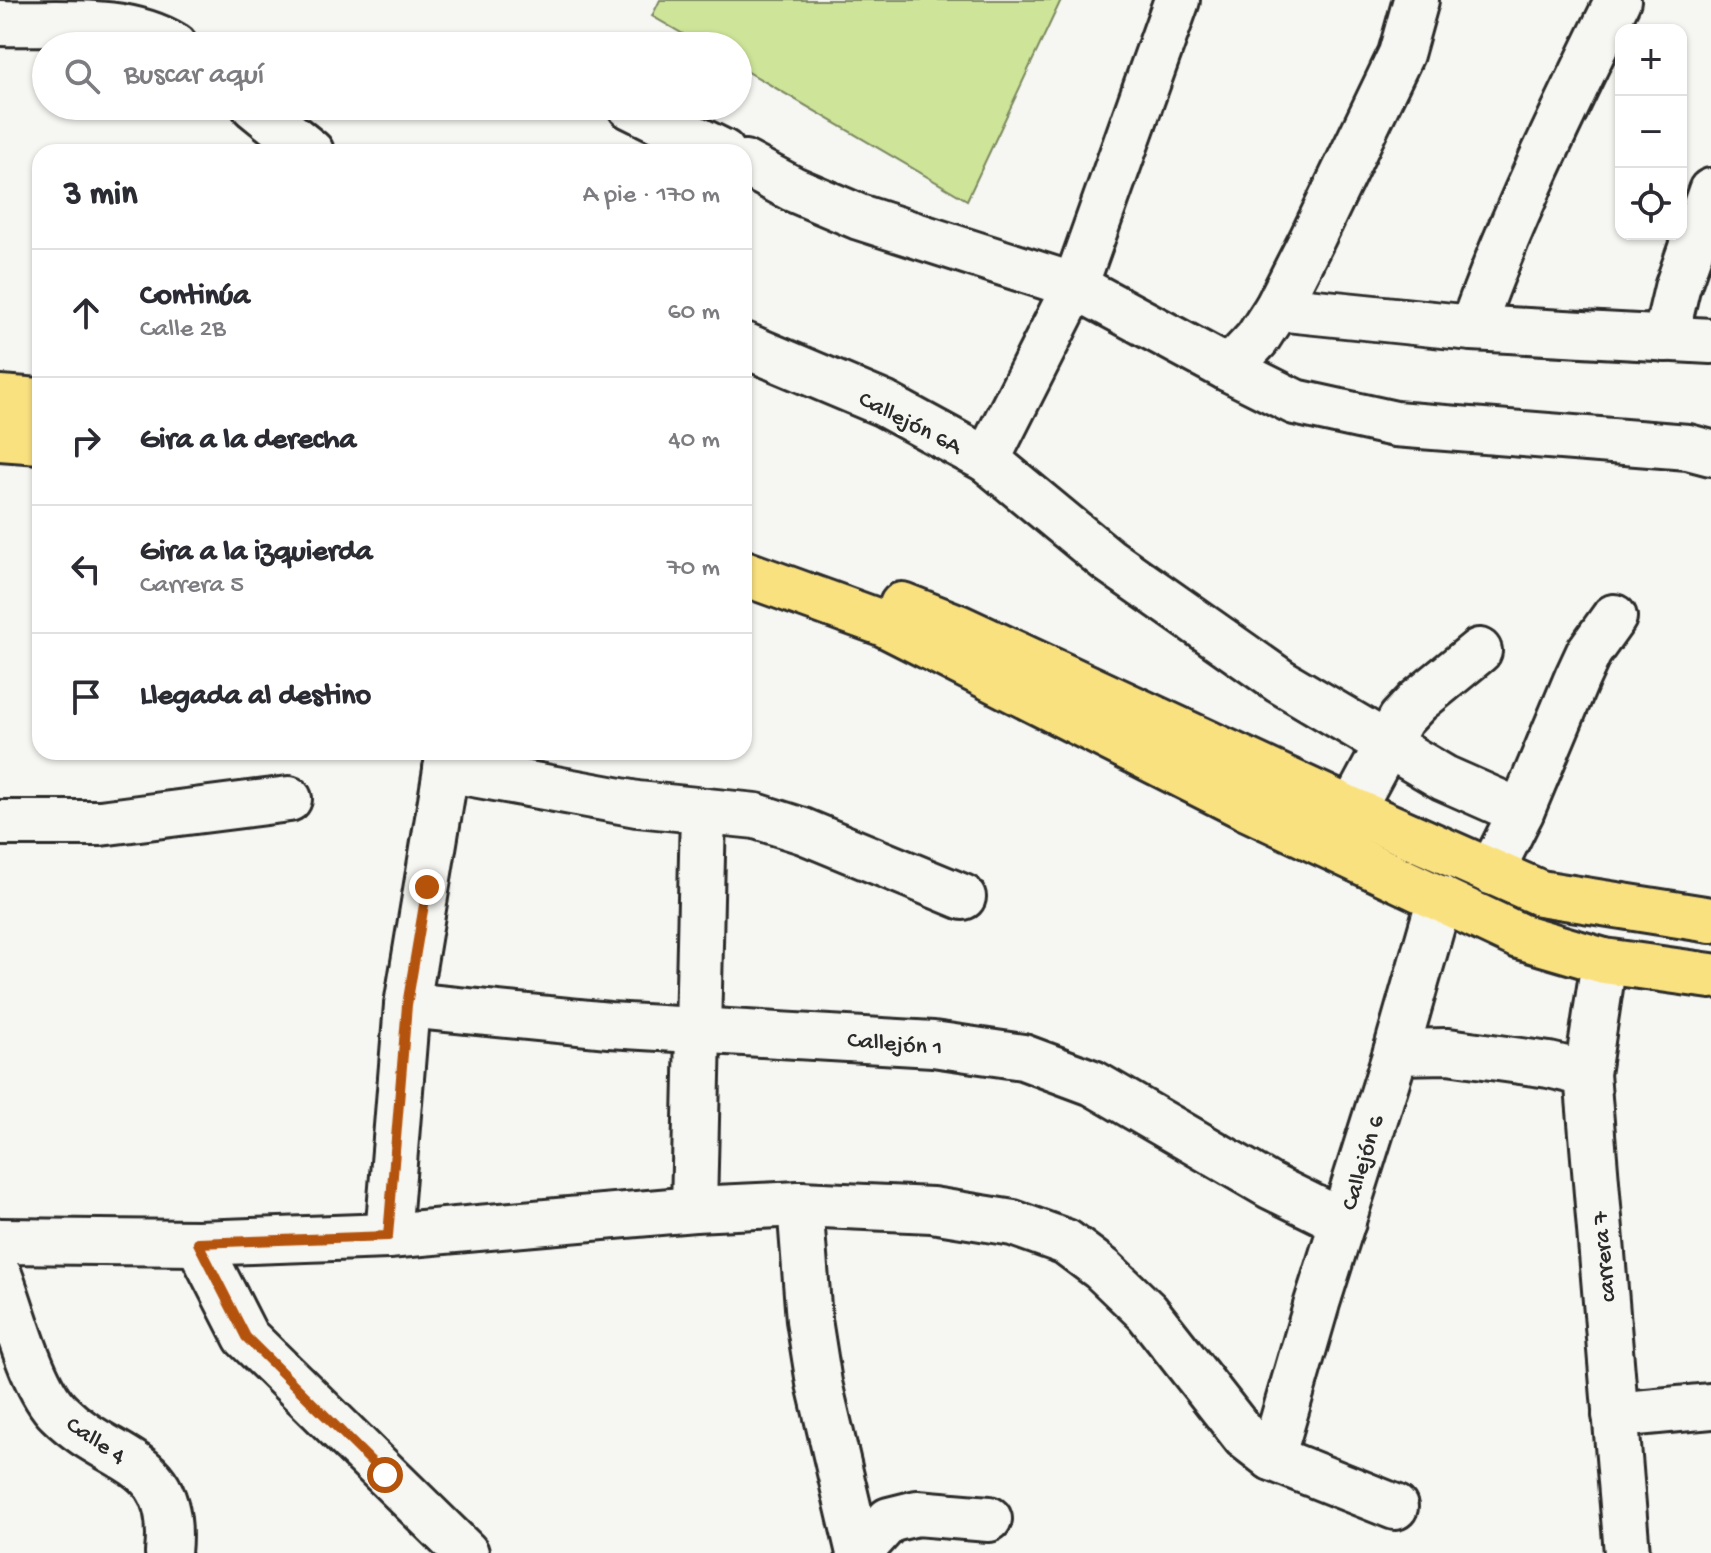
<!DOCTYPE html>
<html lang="es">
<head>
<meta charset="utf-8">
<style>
	body { margin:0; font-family:"Gochi Hand",sans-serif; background:#f7f7f7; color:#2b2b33 }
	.controls { position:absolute; right:24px; top:24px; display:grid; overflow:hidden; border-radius:16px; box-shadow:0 2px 6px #0004 }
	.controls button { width:72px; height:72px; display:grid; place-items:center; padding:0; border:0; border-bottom:2px solid #e1e1e2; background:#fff; color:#2b2b33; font:40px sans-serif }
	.stop { position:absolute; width:24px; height:24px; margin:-18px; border:6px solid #b45309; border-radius:50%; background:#fff }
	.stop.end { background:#b45309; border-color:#fff; box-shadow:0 2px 8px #0008 }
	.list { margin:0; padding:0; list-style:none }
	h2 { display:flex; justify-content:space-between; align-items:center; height:104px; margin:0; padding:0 32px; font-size:34px }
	h2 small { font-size:26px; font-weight:400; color:#7c7c81 }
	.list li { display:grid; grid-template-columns:52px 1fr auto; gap:24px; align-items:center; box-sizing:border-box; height:128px; padding:0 32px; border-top:2px solid #e1e1e2 }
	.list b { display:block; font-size:30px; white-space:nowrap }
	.list p { margin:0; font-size:26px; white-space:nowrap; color:#7c7c81 }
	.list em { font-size:26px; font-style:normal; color:#7c7c81 }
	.icon { flex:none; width:44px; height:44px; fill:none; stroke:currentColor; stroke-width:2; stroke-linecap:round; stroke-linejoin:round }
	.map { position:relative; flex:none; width:1711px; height:1553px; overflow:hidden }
	.search { position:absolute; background:#fff; box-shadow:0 2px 6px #0004; left:32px; top:32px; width:720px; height:88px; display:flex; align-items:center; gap:20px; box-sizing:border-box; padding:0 28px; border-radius:44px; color:#7c7c81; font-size:30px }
	.panel { position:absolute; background:#fff; box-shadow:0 2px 6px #0004; left:32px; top:144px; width:720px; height:616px; border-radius:24px }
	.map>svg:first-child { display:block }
</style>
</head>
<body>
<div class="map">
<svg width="1711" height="1553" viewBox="0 0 1711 1553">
	<rect width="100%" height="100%" fill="#f6f6f2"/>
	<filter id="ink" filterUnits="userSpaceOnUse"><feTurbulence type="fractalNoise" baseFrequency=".0125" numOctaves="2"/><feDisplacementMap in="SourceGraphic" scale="16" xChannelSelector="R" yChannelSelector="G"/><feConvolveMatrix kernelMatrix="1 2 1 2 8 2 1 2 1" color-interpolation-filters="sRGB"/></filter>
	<g filter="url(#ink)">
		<polygon fill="#cde499" stroke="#7c8862" stroke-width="2" points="660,0 1061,0 967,200 738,66 738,46 704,46 652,16"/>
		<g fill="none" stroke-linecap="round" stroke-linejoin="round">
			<g stroke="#2b2b2b" stroke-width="50">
				<g id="minor">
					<path d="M0,23C57,25 125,15 175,46"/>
					<polyline points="254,106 311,152"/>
					<polyline points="630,106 723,152"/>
					<polyline points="744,163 793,189 859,217 1075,286 1229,369 1257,339 1277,308 1311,241 1401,54 1416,0"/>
					<polyline points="1277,308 1472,328 1711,341"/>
					<path d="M1472,328C1512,215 1565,108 1618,0"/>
					<polyline points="1665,339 1677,288 1711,191"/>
					<polyline points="744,345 884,404 987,460 1075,286 1177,0"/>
					<polyline points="1229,369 1295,402 1395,424 1688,447 1711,453"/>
					<polyline points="987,460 1108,560 1280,681 1444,778 1521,812 1577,678 1589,652 1614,617"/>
					<polyline points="446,769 637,804 756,816 803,831 963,897"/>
					<polyline points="1352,810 1401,719 1418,701 1479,651"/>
					<polyline points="0,823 100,823 289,799"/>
					<polyline points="1491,872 1521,812"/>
					<polyline points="1604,961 1587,1074 1627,1553"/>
					<polyline points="407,1005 609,1025 933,1044 1023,1057 1093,1083 1270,1186 1343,1222"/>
					<polyline points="1396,1052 1440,898"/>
					<polyline points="800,1204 809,1320 819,1383 859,1553"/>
					<polyline points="694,1209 703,811"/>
					<polyline points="388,1236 407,1005 449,752"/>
					<polyline points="0,1241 198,1243 388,1236 694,1209 800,1204 932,1210 1013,1223 1066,1242 1102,1269 1147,1312 1245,1437 1272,1458 1395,1507"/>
					<polyline points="198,1243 246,1337 466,1553"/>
					<path d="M0,1277C14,1314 32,1387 59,1413C112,1466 178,1455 168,1553"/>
					<polyline points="1615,1415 1711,1406"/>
					<polyline points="1272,1458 1317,1303 1396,1052 1448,1051 1549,1065 1587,1074"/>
					<polyline points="859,1553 889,1520 917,1513 989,1519"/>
				</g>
			</g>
			<g stroke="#2b2b2b" stroke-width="50">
				<g id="major">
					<polyline points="0,398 40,401"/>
					<polyline points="0,438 40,441"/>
					<polyline points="744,573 882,623 1243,806 1519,936 1604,961 1711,976"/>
					<polyline points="902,605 958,627 1352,810 1540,893 1711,920"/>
				</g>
			</g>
			<use href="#minor" stroke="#f6f6f2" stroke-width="44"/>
			<use href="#major" stroke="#fae180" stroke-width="44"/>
		</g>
	</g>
	<g fill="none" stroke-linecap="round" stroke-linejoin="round" filter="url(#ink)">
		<polyline stroke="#b45309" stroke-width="10" points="385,1475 246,1337 198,1243 388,1236 407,1005 427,887"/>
	</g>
	<g text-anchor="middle" stroke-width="7" stroke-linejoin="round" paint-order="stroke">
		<g font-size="24" fill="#2b2b2b" stroke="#f6f6f2">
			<text transform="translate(911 421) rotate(27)" y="8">Callejón 6A</text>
			<text transform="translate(895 1042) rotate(5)" y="8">Callejón 1</text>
			<text transform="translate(1361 1162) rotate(-73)" y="8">Callejón 6</text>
			<text transform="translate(1602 1257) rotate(-95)" y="8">carrera 7</text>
			<text transform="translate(97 1439) rotate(34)" y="8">Calle 4</text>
		</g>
	</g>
</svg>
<div class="controls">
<button>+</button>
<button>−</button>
<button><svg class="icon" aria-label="locate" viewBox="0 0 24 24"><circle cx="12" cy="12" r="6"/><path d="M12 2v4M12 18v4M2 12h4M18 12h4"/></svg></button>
</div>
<div class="stop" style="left:385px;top:1475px"></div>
<div class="stop end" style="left:427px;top:887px"></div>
<div class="search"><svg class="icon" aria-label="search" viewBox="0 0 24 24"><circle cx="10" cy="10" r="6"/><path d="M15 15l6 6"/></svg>Buscar aquí</div>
<section class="panel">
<h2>3 min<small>A pie · 170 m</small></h2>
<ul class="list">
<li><svg class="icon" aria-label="ahead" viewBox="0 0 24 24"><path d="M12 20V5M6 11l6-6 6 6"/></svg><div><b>Continúa</b><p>Calle 2B</p></div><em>60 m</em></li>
<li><svg class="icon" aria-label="right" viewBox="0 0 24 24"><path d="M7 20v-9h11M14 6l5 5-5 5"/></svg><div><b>Gira a la derecha</b></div><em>40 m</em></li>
<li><svg class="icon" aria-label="left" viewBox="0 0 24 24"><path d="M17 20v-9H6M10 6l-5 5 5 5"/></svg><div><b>Gira a la izquierda</b><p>Carrera 5</p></div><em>70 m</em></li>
<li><svg class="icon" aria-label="arrive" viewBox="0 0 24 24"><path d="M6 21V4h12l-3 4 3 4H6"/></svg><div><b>Llegada al destino</b></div></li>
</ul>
</section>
</div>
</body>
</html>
